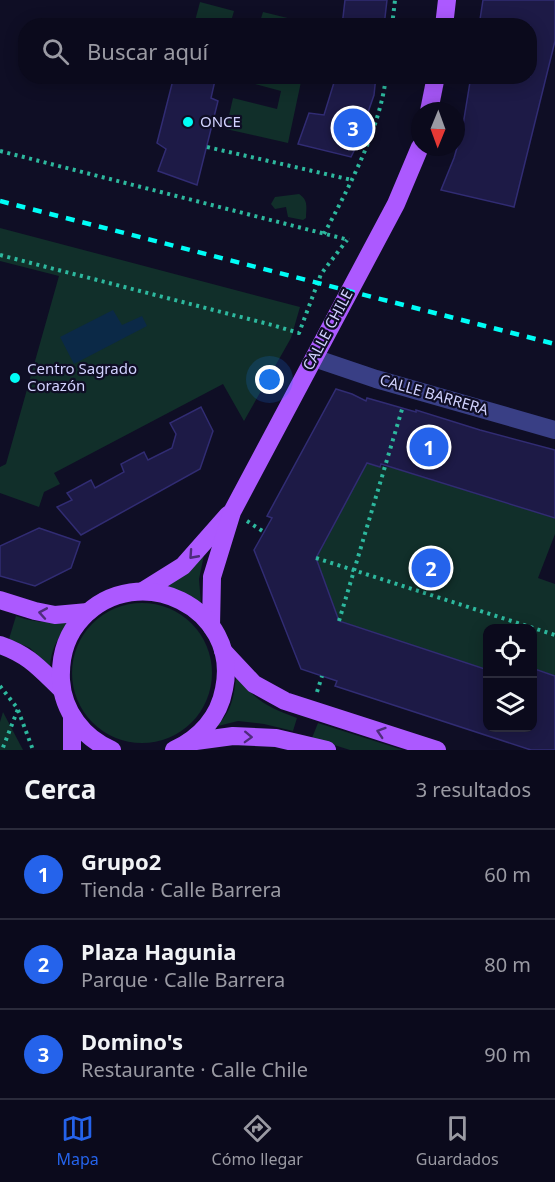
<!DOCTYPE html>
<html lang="es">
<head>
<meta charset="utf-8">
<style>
	body { margin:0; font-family:"Noto Sans",sans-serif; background:#141325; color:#f1f3f6 }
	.controls { position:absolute; right:18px; bottom:18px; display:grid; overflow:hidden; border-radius:12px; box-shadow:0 3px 15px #0003 }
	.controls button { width:54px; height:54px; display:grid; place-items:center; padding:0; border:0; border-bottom:2px solid #2b2b3b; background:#0b0a1c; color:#f1f3f6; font:30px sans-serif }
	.compass { position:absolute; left:411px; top:102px; width:54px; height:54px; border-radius:50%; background:#0b0a1c; box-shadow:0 3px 15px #0003; rotate:181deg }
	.you { position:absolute; left:270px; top:380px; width:21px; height:21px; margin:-15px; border:4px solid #fff; border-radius:50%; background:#1a73e8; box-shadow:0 0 0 9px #1a73e833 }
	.badge { display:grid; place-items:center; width:39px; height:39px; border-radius:50%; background:#2563eb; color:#fff; font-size:20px; font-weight:700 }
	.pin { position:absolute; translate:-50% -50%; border:3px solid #fff; box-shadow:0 2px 6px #0006 }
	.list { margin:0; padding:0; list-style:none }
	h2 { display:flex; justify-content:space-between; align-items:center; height:78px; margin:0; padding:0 24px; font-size:26px }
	h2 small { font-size:20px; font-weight:400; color:#9a9aa3 }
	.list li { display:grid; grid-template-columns:39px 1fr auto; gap:18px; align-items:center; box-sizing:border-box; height:90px; padding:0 24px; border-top:2px solid #2b2b3b }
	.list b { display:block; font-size:22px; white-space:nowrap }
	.list p { margin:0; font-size:20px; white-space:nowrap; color:#9a9aa3 }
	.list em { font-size:20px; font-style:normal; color:#9a9aa3 }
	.icon { flex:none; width:33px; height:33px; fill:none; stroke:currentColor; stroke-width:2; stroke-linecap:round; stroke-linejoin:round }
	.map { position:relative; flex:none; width:555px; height:750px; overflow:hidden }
	.search { position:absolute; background:#0b0a1c; box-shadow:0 3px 15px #0003; left:18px; right:18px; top:18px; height:66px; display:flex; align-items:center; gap:15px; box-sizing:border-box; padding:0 21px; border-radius:24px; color:#9a9aa3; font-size:22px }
	.sheet { height:348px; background:#0b0a1c }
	nav { display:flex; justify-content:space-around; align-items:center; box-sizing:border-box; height:84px; border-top:2px solid #2b2b3b; background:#0b0a1c; font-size:16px; color:#9a9aa3 }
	nav a { display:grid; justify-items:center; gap:3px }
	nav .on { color:#2563eb }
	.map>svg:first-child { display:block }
</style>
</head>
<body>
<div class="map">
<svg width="555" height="750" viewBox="0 0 555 750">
	<rect width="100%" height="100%" fill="#0f0e25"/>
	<g fill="#112f2a">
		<polygon points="200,2 234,11 230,25 216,25 195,21"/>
		<polygon points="263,12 304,22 303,25 259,25"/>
		<polygon points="237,77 302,77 288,143 226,129 233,98 277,109 281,91 236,79"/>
		<path d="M299,194C309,200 306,209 306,218L303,220L288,217L286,207L275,209L271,204L275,197Z"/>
		<polygon points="0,228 300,307 291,338 244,421 223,384 54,473 60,484 44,492 39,507 0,493 0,467 6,464 59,276 0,261"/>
		<polygon points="367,463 397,469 555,518 555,534 538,578 555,584 555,676 533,668 532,628 488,628 487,670 339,621 316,558"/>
		<polygon points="204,555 199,579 201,604 193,597 167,586"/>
		<circle cx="142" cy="673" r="70"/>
		<path d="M16,616C35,623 52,623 71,621C59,635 51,648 50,667L30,648L9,639Z"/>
		<path d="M236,677C257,701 267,707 297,718L293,731L264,724L238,721L214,727C231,715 234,697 236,677Z"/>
		<polygon points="3,712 23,750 0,750 0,722"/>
		<polygon points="318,723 403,750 350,750 312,738"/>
	</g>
	<polygon fill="#0b2947" points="113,310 122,325 142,316 147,326 74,364 60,337"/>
	<g fill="#1d1a46" stroke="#312c73" stroke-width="1.5">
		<polygon points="345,0 387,0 384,26 342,26"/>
		<polygon points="483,0 555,0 555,41 514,207 441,190 454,158 462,131 471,76 530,76 530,26 479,26"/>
		<polygon points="174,76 216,76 211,98 218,101 197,185 158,171 166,149 157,143"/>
		<polygon points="336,76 376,76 374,95 356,147 351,157 298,144 309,113 324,115"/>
		<polygon points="336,389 352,394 366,401 367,398 416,412 416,410 480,430 555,450 555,518 381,464 380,467 367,463 316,558 339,621 488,670 488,728 532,728 532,668 555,676 555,750 531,750 335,686 337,681 301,669 254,550 272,518 267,516"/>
		<polygon points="201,407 213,431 200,469 81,535 57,507 72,500 67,493 91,480 95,488 124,472 121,464 144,452 148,460 172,448 176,434 170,423"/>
		<polygon points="39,528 80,542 71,568 35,586 0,576 0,546"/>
	</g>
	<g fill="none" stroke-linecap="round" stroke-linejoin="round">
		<g stroke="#2db89e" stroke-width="4" stroke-dasharray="3 4.5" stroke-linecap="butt">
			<polyline points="392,26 395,0"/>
			<polyline points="207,147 352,180"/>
			<polyline points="0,151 349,240"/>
			<path d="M324,234C348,189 381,127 386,76"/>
			<polyline points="0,255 272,325 299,333 321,274 347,240"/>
			<polyline points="247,521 264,532"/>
			<polyline points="316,558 555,635"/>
			<polyline points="339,621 403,406"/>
			<polyline points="0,686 18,709 2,750"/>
			<polyline points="317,692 322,676"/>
			<polyline points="18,710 33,750"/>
		</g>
		<polyline stroke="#393f85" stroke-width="18" points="314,358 376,379 555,430"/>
		<g stroke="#ac59ff" stroke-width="18">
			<polyline points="444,26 447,0"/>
			<polyline points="429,111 436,76"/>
			<polyline points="143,591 183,566 228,515"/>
			<polyline points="0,600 35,611 55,615 88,612"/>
			<polyline points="211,626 212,577 232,512 396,204 420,147"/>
			<path d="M0,645C29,655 40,669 61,689"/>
			<polyline points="223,651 254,684 285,701 437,750"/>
			<polyline points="72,716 72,750"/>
			<polyline points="189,742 233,736 276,738 327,750"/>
			<path d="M112,750C83,738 63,711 61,680C60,657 66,635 82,618C139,558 241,608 224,689C219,717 200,738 174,750"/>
		</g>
		<polyline stroke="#00fdf6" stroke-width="4.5" stroke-dasharray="9 8" stroke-linecap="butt" points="0,201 555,344"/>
	</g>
	<defs><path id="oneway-chevron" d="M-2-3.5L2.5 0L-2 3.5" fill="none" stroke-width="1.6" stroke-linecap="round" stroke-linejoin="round" transform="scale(1.5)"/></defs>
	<g stroke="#4e2c7c">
		<use href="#oneway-chevron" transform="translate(193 555) rotate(132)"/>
		<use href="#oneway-chevron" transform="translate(43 613) rotate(-170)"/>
		<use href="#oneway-chevron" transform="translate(381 732) rotate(-162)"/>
		<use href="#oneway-chevron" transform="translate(248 737) rotate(2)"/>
	</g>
	<g fill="#00fdf6" stroke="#0f0e25" stroke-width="2">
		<circle cx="188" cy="122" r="6"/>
		<circle cx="15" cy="378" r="6"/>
	</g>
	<g text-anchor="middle" stroke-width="4.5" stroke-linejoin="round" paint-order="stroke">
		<g font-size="15" fill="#d2d3ff" stroke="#0f0e25" text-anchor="start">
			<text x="200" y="127">ONCE</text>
			<text x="27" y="374">Centro Sagrado<tspan x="27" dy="17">Corazón</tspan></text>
		</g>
		<g font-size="15" fill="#d2d3ff" stroke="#0f0e25">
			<text transform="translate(328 330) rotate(-62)" y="5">CALLE CHILE</text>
			<text transform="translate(434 395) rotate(16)" y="5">CALLE BARRERA</text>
		</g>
	</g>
</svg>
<div class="controls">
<button><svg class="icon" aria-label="locate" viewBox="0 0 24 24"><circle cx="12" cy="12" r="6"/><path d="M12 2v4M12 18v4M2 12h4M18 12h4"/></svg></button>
<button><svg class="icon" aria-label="layers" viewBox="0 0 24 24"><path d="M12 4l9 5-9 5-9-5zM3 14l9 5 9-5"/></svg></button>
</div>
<svg class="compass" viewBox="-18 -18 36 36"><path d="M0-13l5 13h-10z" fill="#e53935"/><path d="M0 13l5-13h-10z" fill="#9a9aa3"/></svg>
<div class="you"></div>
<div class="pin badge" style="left:429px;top:447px">1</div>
<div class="pin badge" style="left:431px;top:568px">2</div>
<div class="pin badge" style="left:353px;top:128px">3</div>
<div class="search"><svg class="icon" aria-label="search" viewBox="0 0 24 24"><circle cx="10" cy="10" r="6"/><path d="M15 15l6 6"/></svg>Buscar aquí</div>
</div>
<section class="sheet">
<h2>Cerca<small>3 resultados</small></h2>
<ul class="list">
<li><span class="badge">1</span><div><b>Grupo2</b><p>Tienda · Calle Barrera</p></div><em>60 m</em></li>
<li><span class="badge">2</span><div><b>Plaza Hagunia</b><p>Parque · Calle Barrera</p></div><em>80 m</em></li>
<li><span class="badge">3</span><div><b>Domino's</b><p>Restaurante · Calle Chile</p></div><em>90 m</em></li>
</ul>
</section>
<nav>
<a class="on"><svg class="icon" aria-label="map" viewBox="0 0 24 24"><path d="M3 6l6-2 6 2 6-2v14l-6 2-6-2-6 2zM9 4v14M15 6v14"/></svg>Mapa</a>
<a><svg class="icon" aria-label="directions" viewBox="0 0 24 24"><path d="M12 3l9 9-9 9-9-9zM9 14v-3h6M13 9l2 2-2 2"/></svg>Cómo llegar</a>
<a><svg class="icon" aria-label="saved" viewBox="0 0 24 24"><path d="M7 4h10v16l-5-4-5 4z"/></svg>Guardados</a>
</nav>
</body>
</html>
